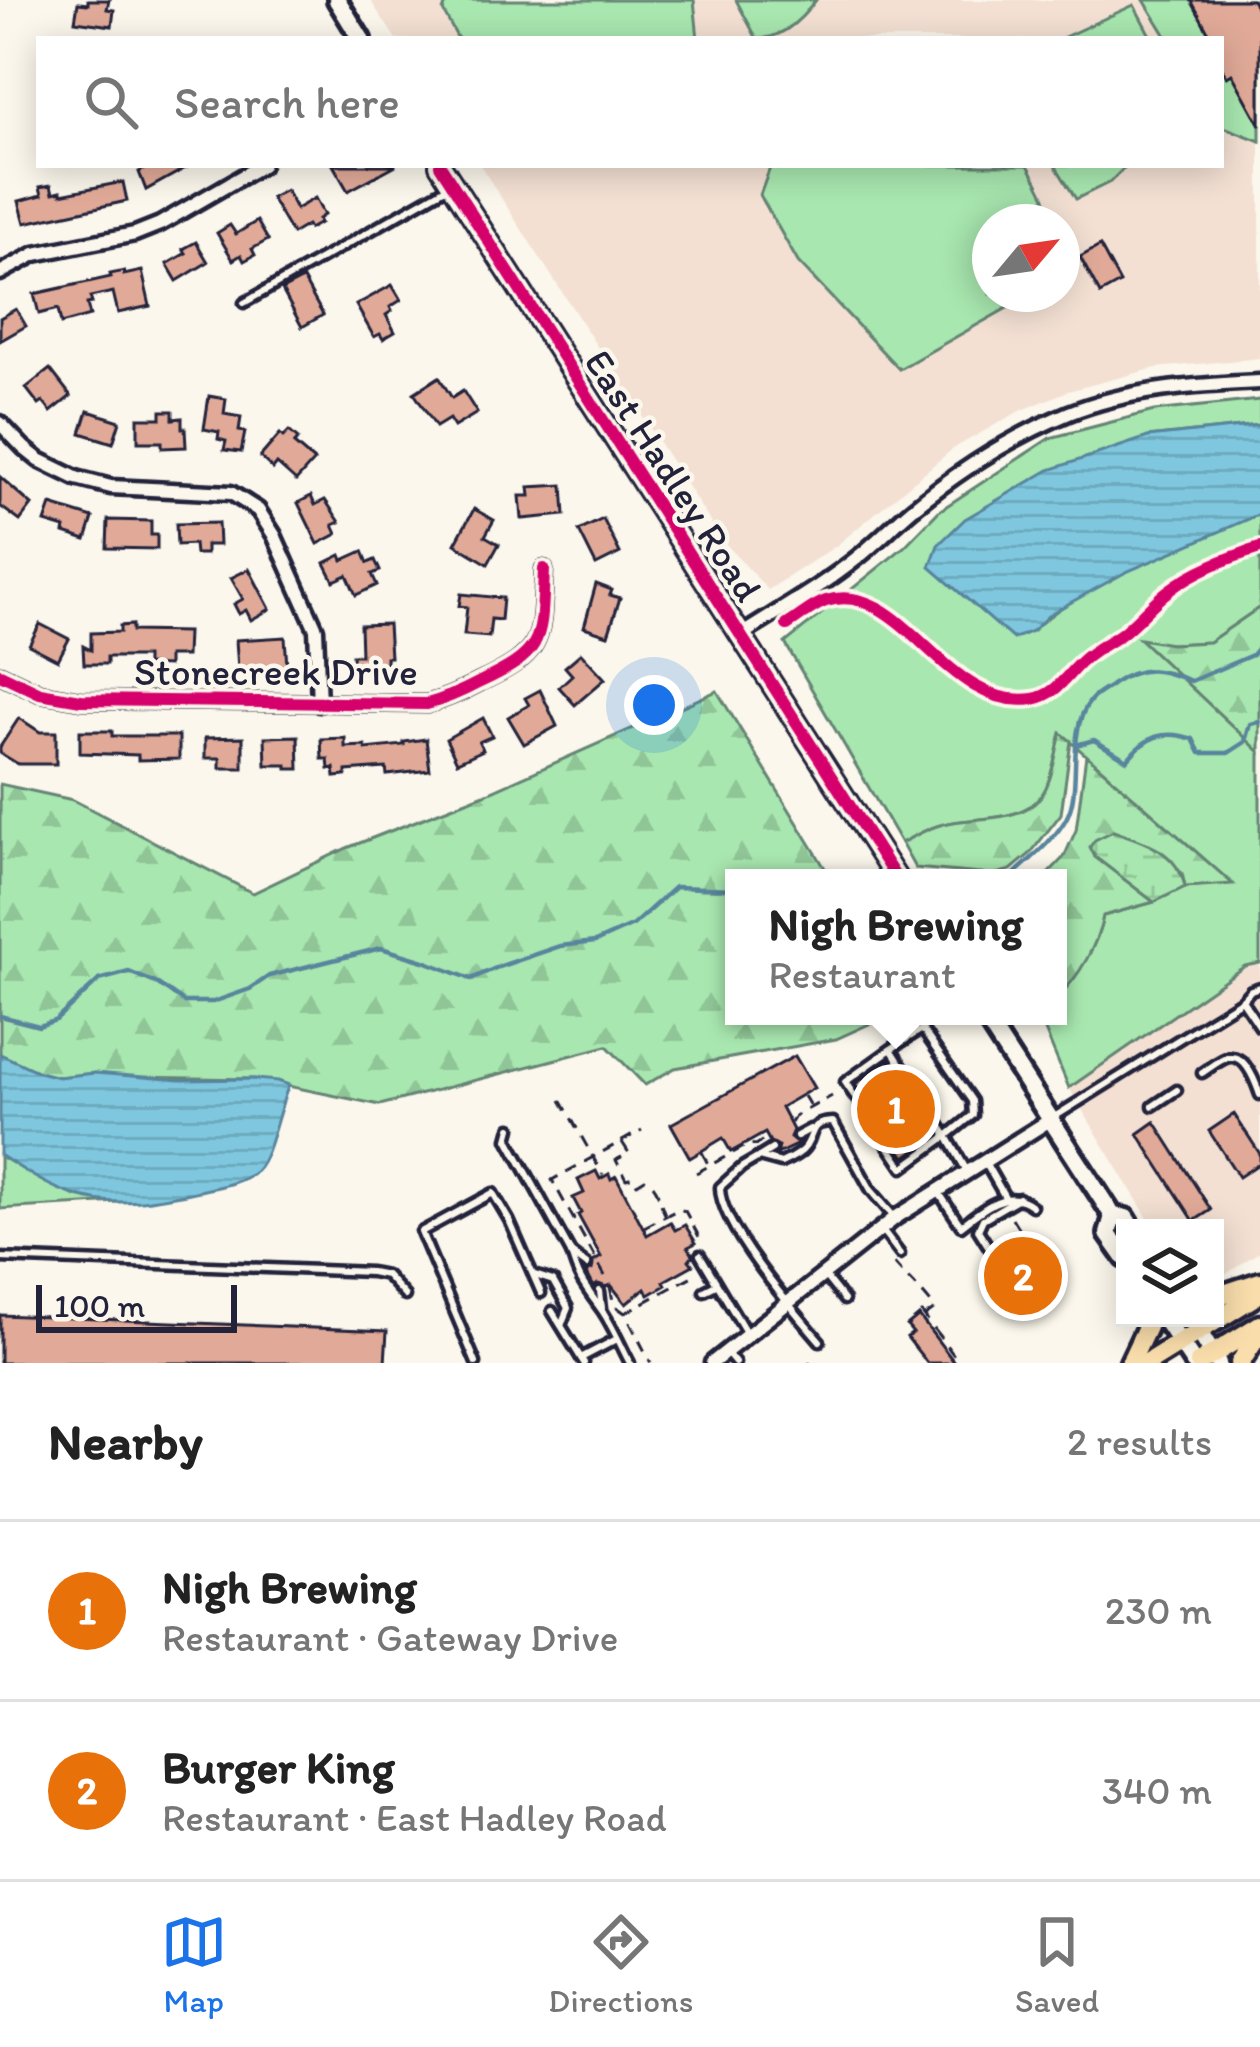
<!DOCTYPE html>
<html lang="en">
<head>
<meta charset="utf-8">
<style>
	body { margin:0; font-family:Itim,sans-serif; background:#f6f6f6; color:#222 }
	.controls { position:absolute; right:36px; bottom:36px; display:grid; overflow:hidden; border-radius:0px; box-shadow:0 6px 30px #0003 }
	.controls button { width:108px; height:108px; display:grid; place-items:center; padding:0; border:0; border-bottom:3px solid #e0e0e0; background:#fff; color:#222; font:60px sans-serif }
	.compass { position:absolute; left:972px; top:204px; width:108px; height:108px; border-radius:50%; background:#fff; box-shadow:0 6px 30px #0003; rotate:61deg }
	.scale { position:absolute; left:36px; bottom:30px; width:201px; box-sizing:border-box; padding-left:12px; border:6px solid #22223b; border-top:0; font-size:33px; line-height:42px; white-space:nowrap; color:#22223b; -webkit-text-stroke:9px #fbf7ec; paint-order:stroke }
	.you { position:absolute; left:654px; top:705px; width:42px; height:42px; margin:-30px; border:9px solid #fff; border-radius:50%; background:#1a73e8; box-shadow:0 0 0 18px #1a73e833 }
	.badge { display:grid; place-items:center; width:78px; height:78px; border-radius:50%; background:#1a73e8; color:#fff; font-size:39px; font-weight:700 }
	.pin { position:absolute; translate:-50% -50%; border:6px solid #fff; box-shadow:0 3px 12px #0006 }
	.popup { position:absolute; left:725px; top:869px; width:342px; height:156px; box-sizing:border-box; display:grid; place-content:center; border-radius:0px; background:#fff; filter:drop-shadow(0 3px 9px #0005); font-size:39px; white-space:nowrap; color:#767676 }
	.popup b { font-size:45px; color:#222 }
	.popup::after { content:''; position:absolute; left:50%; top:100%; margin-left:-24px; border:24px solid transparent; border-top-color:#fff }
	.list { margin:0; padding:0; list-style:none }
	h2 { display:flex; justify-content:space-between; align-items:center; height:156px; margin:0; padding:0 48px; font-size:51px }
	h2 small { font-size:39px; font-weight:400; color:#767676 }
	.list li { display:grid; grid-template-columns:78px 1fr auto; gap:36px; align-items:center; box-sizing:border-box; height:180px; padding:0 48px; border-top:3px solid #e0e0e0 }
	.list b { display:block; font-size:45px; white-space:nowrap }
	.list p { margin:0; font-size:39px; white-space:nowrap; color:#767676 }
	.list em { font-size:39px; font-style:normal; color:#767676 }
	.icon { flex:none; width:66px; height:66px; fill:none; stroke:currentColor; stroke-width:2; stroke-linecap:round; stroke-linejoin:round }
	.map { position:relative; flex:none; width:1260px; height:1363px; overflow:hidden }
	.search { position:absolute; background:#fff; box-shadow:0 6px 30px #0003; left:36px; right:36px; top:36px; height:132px; display:flex; align-items:center; gap:30px; box-sizing:border-box; padding:0 42px; border-radius:0px; color:#767676; font-size:45px }
	.sheet { height:516px; background:#fff }
	nav { display:flex; justify-content:space-around; align-items:center; box-sizing:border-box; height:168px; border-top:3px solid #e0e0e0; background:#fff; font-size:33px; color:#767676 }
	nav a { display:grid; justify-items:center; gap:6px }
	nav .on { color:#1a73e8 }
	.map>svg:first-child { display:block }
</style>
</head>
<body>
<div class="map">
<svg width="1260" height="1363" viewBox="0 0 1260 1363">
	<defs>
		<pattern id="forest-firs" width="22" height="20" patternUnits="userSpaceOnUse" patternTransform="scale(3)"><rect width="22" height="20" fill="#a8e7af"/><path d="M5 1l3.5 6h-7zM16 11l3.5 6h-7z" fill="#90c697"/></pattern>
		<pattern id="wetland-marsh" width="20" height="14" patternUnits="userSpaceOnUse" patternTransform="scale(3)"><rect width="20" height="14" fill="#a8e7af"/><path d="M1 5h8M5 5V1M11 12h8M15 12V8" fill="none" stroke="#90c697"/></pattern>
		<pattern id="water-rules" width="6" height="5" patternUnits="userSpaceOnUse" patternTransform="scale(3)"><rect width="6" height="5" fill="#7ec7de"/><path d="M0 2.5h6" fill="none" stroke="#6dabbf"/></pattern>
	</defs>
	<rect width="100%" height="100%" fill="#fbf7ec"/>
	<filter id="ink" filterUnits="userSpaceOnUse"><feTurbulence type="fractalNoise" baseFrequency=".00833" numOctaves="2"/><feDisplacementMap in="SourceGraphic" scale="24" xChannelSelector="R" yChannelSelector="G"/><feConvolveMatrix kernelMatrix="1 2 1 2 8 2 1 2 1" color-interpolation-filters="sRGB"/></filter>
	<g filter="url(#ink)">
		<g fill="#f3e0d3" fill-rule="evenodd">
			<path d="M370,0H1260V358L1156,368L1068,391L1018,412L954,448L836,546L768,590L722,540L480,165H1221V39H396ZM990,222H1062V294H990Z"/>
			<polygon points="1260,963 1260,1251 1225,1275 1215,1272 1215,1228 1154,1228 1069,1088 1245,965"/>
		</g>
		<g fill="#a8e7af" stroke="#658475" stroke-width="3">
			<polygon points="447,0 694,0 698,39 458,39 443,11"/>
			<path d="M736,0H816C802,19 781,39 757,39Z"/>
			<polygon points="1144,0 1260,0 1260,141 1221,126 1221,39 1168,39"/>
			<polygon points="1134,5 1152,39 1060,39"/>
			<path d="M771,165H1028C1038,183 1050,201 1050,222H990V294H1025L1016,303L899,369L798,262L760,195Z"/>
			<polygon points="1055,165 1127,165 1110,182 1076,199"/>
			<path d="M1260,400V425L1148,437L1032,631C1088,578 1189,545 1260,514V607L1209,642L1171,644L1142,641L1260,752V963L1245,966L1069,1088L1039,1016H1058V996C1079,977 1098,943 1103,916L1154,902L1185,887L1231,883L1062,734C1056,751 1053,771 1046,788C1029,824 976,816 944,824C929,827 915,836 901,843L785,643L904,547L939,511L1050,438L1154,411Z"/>
			<polygon points="0,1156 75,1196 119,1202 0,1209"/>
		</g>
		<g fill="url(#forest-firs)" stroke="#658475" stroke-width="3">
			<polygon points="1260,607 1260,752 1140,639 1171,644 1209,642"/>
			<polygon points="717,691 831,878 734,878 734,1016 887,1016 836,1039 675,1068 645,1085 607,1046 380,1105 254,1079 130,1077 95,1073 58,1077 39,1072 0,1054 0,784 73,800 253,893 347,848 487,793"/>
			<path d="M1061,733L1071,741L1061,814L1030,854L1011,870L992,875L915,868L901,843C915,836 929,827 944,824C972,817 1012,822 1035,803C1052,789 1055,754 1061,733Z"/>
			<path d="M1086,755L1233,884L1185,887L1182,873L1123,835L1113,831L1095,857L1154,902L1103,916C1098,943 1079,978 1058,996V878H1044L1064,857L1076,830Z"/>
		</g>
		<path fill="url(#wetland-marsh)" stroke="#658475" stroke-width="3" d="M1113,831C1143,841 1178,851 1185,887L1154,902L1095,857L1090,847L1095,840Z"/>
		<g fill="url(#water-rules)" stroke="#59859d" stroke-width="3">
			<polygon points="1260,425 1260,514 1126,572 1050,614 1032,631 1013,639 930,567 938,545 965,519 1049,470 1148,437"/>
			<path d="M0,1054L39,1072L58,1077L95,1073L180,1080L255,1079L278,1081L289,1085C279,1106 270,1158 256,1171C244,1182 219,1187 204,1190C162,1199 116,1209 74,1195C48,1187 23,1170 0,1155Z"/>
		</g>
		<g fill="none" stroke-linecap="round" stroke-linejoin="round">
			<g stroke="#59859d" stroke-width="4.5">
				<path d="M1076,745L1094,740L1127,760C1146,736 1164,729 1193,739L1200,753H1228L1245,742L1250,724L1260,722"/>
				<path d="M1010,878C1027,862 1056,839 1067,817C1083,786 1065,731 1091,700C1096,694 1107,689 1113,684C1142,664 1160,669 1191,681L1252,655L1260,645"/>
				<polyline points="0,1016 39,1026 56,1020 99,980 129,972 158,984 184,1002 213,1002 250,989 269,976 381,948 424,961 471,979 498,967 560,946 595,942 633,925 675,887 734,889"/>
			</g>
		</g>
		<g fill="#e1aa98" stroke="#22223b" stroke-width="3">
			<polygon points="88,0 109,0 107,9 114,10 112,26 75,21 78,3 88,4"/>
			<polygon points="1191,0 1252,0 1260,14 1260,125 1232,74 1227,77 1221,67 1221,39 1212,39"/>
			<polygon points="152,165 191,165 146,190 139,172"/>
			<polygon points="333,165 396,165 348,191"/>
			<polygon points="123,182 127,201 25,223 19,201 42,195 40,187 51,185 53,193 61,191 61,194"/>
			<polygon points="286,190 296,209 315,198 324,215 318,219 320,223 309,229 307,225 292,234 271,198"/>
			<polygon points="257,221 268,240 252,249 255,255 244,261 241,255 233,260 217,233 230,225 236,234"/>
			<polygon points="196,242 208,262 177,281 167,264 186,253 183,249"/>
			<polygon points="1100,246 1120,283 1100,294 1080,257"/>
			<polygon points="124,271 124,275 142,271 150,306 118,313 113,292 90,297 92,303 87,304 90,316 61,324 58,309 39,314 34,294 111,277 110,274"/>
			<polygon points="303,279 323,315 302,327 282,290"/>
			<polygon points="392,285 401,300 390,307 392,311 386,315 395,332 383,339 380,334 374,337 356,305"/>
			<polygon points="16,309 26,326 0,341 0,318"/>
			<polygon points="50,369 71,396 51,412 43,402 39,405 26,388"/>
			<polygon points="439,377 452,398 463,391 477,413 454,427 449,419 436,427 414,393"/>
			<polygon points="209,396 226,399 224,414 241,417 239,431 245,432 241,452 224,450 226,441 218,439 219,432 204,429"/>
			<polygon points="88,411 120,421 113,443 81,433"/>
			<polygon points="161,411 173,411 173,419 182,418 182,428 185,428 186,447 162,448 162,442 138,442 138,418 161,418"/>
			<polygon points="289,431 298,439 294,444 314,461 296,481 277,464 273,469 260,457 280,434 283,437"/>
			<polygon points="0,477 32,505 20,521 0,506"/>
			<polygon points="563,485 565,515 522,519 520,496 530,496 529,487"/>
			<polygon points="311,496 315,505 325,500 340,522 333,525 337,534 318,544 298,503"/>
			<polygon points="51,505 93,518 86,540 64,533 65,528 45,522"/>
			<polygon points="474,509 494,520 485,536 499,544 488,564 455,544"/>
			<polygon points="603,519 620,553 596,565 579,531"/>
			<polygon points="108,520 151,521 151,535 157,535 157,549 107,548"/>
			<polygon points="218,523 219,545 206,545 206,554 195,554 194,544 177,545 176,524"/>
			<polygon points="363,551 368,563 375,560 380,571 372,574 377,585 356,595 347,575 334,581 325,563 341,555 343,560"/>
			<polygon points="249,569 270,609 251,620 246,610 239,614 234,604 243,599 231,578"/>
			<polygon points="596,584 612,590 610,595 620,598 608,635 584,627"/>
			<polygon points="461,594 503,598 501,620 491,619 489,637 464,635 467,607 459,606"/>
			<polygon points="40,624 69,639 58,660 29,645"/>
			<polygon points="388,624 390,657 386,657 386,671 353,672 352,655 361,655 360,625"/>
			<polygon points="132,625 132,631 187,632 186,656 168,656 168,666 146,665 146,657 107,657 107,664 84,664 83,646 91,650 91,633 120,632 120,626"/>
			<polygon points="285,637 287,666 238,669 236,640"/>
			<polygon points="581,653 605,679 575,705 559,687 572,675 565,667"/>
			<polygon points="540,690 557,726 524,744 508,717 529,705 525,698"/>
			<polygon points="19,718 40,732 56,732 56,764 18,764 0,753 0,747"/>
			<polygon points="483,718 492,736 479,742 483,750 457,762 446,739"/>
			<polygon points="80,731 112,731 112,736 179,736 179,759 138,760 138,755 80,753"/>
			<polygon points="298,736 299,769 287,769 287,765 266,765 265,737"/>
			<polygon points="243,737 243,768 220,768 220,758 205,758 205,738"/>
			<polygon points="345,738 345,747 365,746 366,749 404,745 404,742 426,739 430,770 387,775 386,768 346,771 346,776 335,777 334,768 329,769 328,759 322,759 321,739"/>
			<polygon points="795,1056 814,1088 781,1107 793,1130 790,1138 798,1144 777,1154 779,1146 770,1142 765,1133 731,1152 723,1138 690,1158 671,1124"/>
			<polygon points="889,1060 937,1134 905,1157 855,1084"/>
			<polygon points="1234,1114 1260,1154 1260,1163 1239,1177 1209,1131"/>
			<polygon points="1155,1122 1211,1210 1194,1221 1138,1134"/>
			<polygon points="596,1171 600,1179 609,1174 611,1179 616,1176 647,1235 670,1222 675,1230 685,1225 696,1243 688,1247 693,1255 689,1260 693,1265 664,1281 666,1285 649,1295 645,1288 626,1304 611,1285 606,1287 598,1284 594,1287 586,1272 592,1270 593,1262 601,1257 578,1215 581,1213 573,1198 584,1193 578,1180"/>
			<polygon points="1013,1235 1031,1258 1025,1262 1043,1290 1031,1297 997,1246"/>
			<polygon points="0,1315 387,1331 385,1363 0,1363"/>
			<polygon points="919,1316 955,1363 927,1363 907,1337 913,1333 907,1326"/>
		</g>
		<g fill="none" stroke-linecap="round" stroke-linejoin="round">
			<g stroke="#22223b" stroke-width="15">
				<g id="lane">
					<polyline points="244,303 449,186"/>
					<polyline points="1242,1000 1260,1027"/>
					<polyline points="891,1049 845,1082 903,1168 947,1136 891,1049 922,1029 972,1101 973,1115 947,1136 967,1171"/>
					<path d="M1202,1073C1209,1069 1221,1058 1230,1057C1246,1055 1256,1083 1260,1095"/>
					<polyline points="1153,1106 1177,1090"/>
					<polyline points="1051,1119 1242,1000 1251,990 1260,987"/>
					<path d="M511,1128L508,1139L571,1253C579,1282 586,1288 603,1312C613,1327 621,1346 630,1363"/>
					<polyline points="797,1136 810,1129"/>
					<polyline points="759,1157 772,1149"/>
					<polyline points="986,1164 1005,1197"/>
					<path d="M939,1193L961,1226C981,1210 1008,1186 1032,1206"/>
					<polyline points="1019,1198 983,1219 978,1230 1021,1298 1032,1309"/>
					<polyline points="881,1229 900,1254"/>
					<polyline points="571,1253 587,1265"/>
					<polyline points="700,1255 747,1334"/>
					<polyline points="0,1258 371,1272 386,1275 405,1296"/>
					<polyline points="535,1275 553,1281 568,1308 561,1325"/>
					<polyline points="824,1275 844,1300"/>
					<polyline points="600,1291 602,1308"/>
					<polyline points="704,1291 716,1285"/>
					<polyline points="552,1311 584,1363"/>
					<path d="M820,1341C794,1311 719,1225 720,1187L742,1167L759,1157L781,1163C789,1159 800,1155 806,1146C816,1130 809,1123 833,1122L871,1190L895,1218"/>
					<polyline points="726,1352 735,1363"/>
					<polyline points="581,1358 617,1339"/>
					<polyline points="476,1363 421,1232 493,1193 509,1220 541,1293"/>
				</g>
			</g>
			<g stroke="#22223b" stroke-width="21">
				<g id="street">
					<polyline points="0,273 35,254 135,234 160,224 262,165"/>
					<polyline points="0,423 24,448 39,460 76,478 111,487 231,493 258,510 274,535 316,629 319,704"/>
					<path d="M741,635C780,610 821,587 857,558C876,543 893,525 912,509C960,470 1011,437 1069,413C1129,389 1196,385 1260,382"/>
					<path d="M0,674L40,693L81,700L427,704C446,699 463,691 480,682C547,651 541,638 544,569"/>
					<polyline points="712,1363 895,1218 1050,1120"/>
				</g>
			</g>
			<g stroke="#22223b" stroke-width="26">
				<g id="secondary">
					<polyline points="337,0 361,39"/>
					<polyline points="440,165 896,878"/>
					<polyline points="984,1016 1113,1216 1126,1218 1132,1228"/>
					<polyline points="1113,1216 1108,1234 1125,1258"/>
					<polyline points="1164,1318 1194,1363"/>
					<polyline points="1191,1318 1218,1363"/>
				</g>
			</g>
			<g stroke="#22223b" stroke-width="27">
				<g id="primary">
					<polyline points="1215,1297 1260,1282"/>
					<polyline points="1130,1363 1147,1327 1147,1318"/>
					<polyline points="1147,1363 1260,1293"/>
					<polyline points="1199,1363 1260,1325"/>
					<polyline points="1240,1363 1260,1332"/>
				</g>
			</g>
			<g stroke="#22223b" stroke-width="3" stroke-dasharray="12 9" stroke-linecap="butt">
				<polyline points="804,1096 810,1106"/>
				<polyline points="561,1100 603,1175"/>
				<polyline points="791,1123 795,1116 832,1096"/>
				<path d="M622,1142L629,1153L616,1160L626,1179L633,1177L637,1184L645,1179C661,1187 658,1202 666,1216"/>
				<polyline points="702,1152 708,1164"/>
				<polyline points="696,1173 749,1144 756,1145 766,1138"/>
				<polyline points="1012,1218 1058,1292"/>
				<polyline points="644,1227 679,1209 685,1211 703,1244"/>
				<path d="M894,1263C907,1279 923,1291 935,1309L924,1317"/>
				<polyline points="605,1276 552,1180 642,1130"/>
				<polyline points="610,1287 614,1305 625,1313 651,1363"/>
				<polyline points="921,1312 959,1362"/>
				<polyline points="625,1313 696,1274"/>
				<polyline points="808,1363 811,1363"/>
			</g>
			<use href="#lane" stroke="#fbf7ec" stroke-width="6"/>
			<use href="#street" stroke="#fbf7ec" stroke-width="12"/>
			<use href="#secondary" stroke="#fbf7ec" stroke-width="16"/>
			<use href="#primary" stroke="#f9ddab" stroke-width="18"/>
			<g stroke="#fbf7ec" stroke-width="20">
				<g id="cycleway">
					<polyline points="440,165 896,878"/>
					<path d="M787,625C799,618 813,605 826,601C902,577 946,712 1033,699C1057,695 1066,675 1083,660C1094,650 1108,643 1121,634C1138,621 1151,604 1168,591C1195,570 1228,558 1260,548"/>
					<path d="M0,674L40,693L81,700L427,704C446,699 463,691 480,682C547,651 541,638 544,569"/>
				</g>
			</g>
			<use href="#cycleway" stroke="#d6006c" stroke-width="12"/>
		</g>
	</g>
	<g text-anchor="middle" stroke-width="9" stroke-linejoin="round" paint-order="stroke">
		<g font-size="39" fill="#22223b" stroke="#fbf7ec">
			<text transform="translate(674 475) rotate(57)" y="14">East Hadley Road</text>
			<text x="276" y="685">Stonecreek Drive</text>
		</g>
	</g>
</svg>
<div class="controls">
<button><svg class="icon" aria-label="layers" viewBox="0 0 24 24"><path d="M12 4l9 5-9 5-9-5zM3 14l9 5 9-5"/></svg></button>
</div>
<svg class="compass" viewBox="-18 -18 36 36"><path d="M0-13l5 13h-10z" fill="#e53935"/><path d="M0 13l5-13h-10z" fill="#767676"/></svg>
<div class="scale">100 m</div>
<div class="you"></div>
<div class="pin badge" style="left:896px;top:1109px;background:#e8710a">1</div>
<div class="popup"><b>Nigh Brewing</b>Restaurant</div>
<div class="pin badge" style="left:1023px;top:1276px;background:#e8710a">2</div>
<div class="search"><svg class="icon" aria-label="search" viewBox="0 0 24 24"><circle cx="10" cy="10" r="6"/><path d="M15 15l6 6"/></svg>Search here</div>
</div>
<section class="sheet">
<h2>Nearby<small>2 results</small></h2>
<ul class="list">
<li><span class="badge" style="background:#e8710a">1</span><div><b>Nigh Brewing</b><p>Restaurant · Gateway Drive</p></div><em>230 m</em></li>
<li><span class="badge" style="background:#e8710a">2</span><div><b>Burger King</b><p>Restaurant · East Hadley Road</p></div><em>340 m</em></li>
</ul>
</section>
<nav>
<a class="on"><svg class="icon" aria-label="map" viewBox="0 0 24 24"><path d="M3 6l6-2 6 2 6-2v14l-6 2-6-2-6 2zM9 4v14M15 6v14"/></svg>Map</a>
<a><svg class="icon" aria-label="directions" viewBox="0 0 24 24"><path d="M12 3l9 9-9 9-9-9zM9 14v-3h6M13 9l2 2-2 2"/></svg>Directions</a>
<a><svg class="icon" aria-label="saved" viewBox="0 0 24 24"><path d="M7 4h10v16l-5-4-5 4z"/></svg>Saved</a>
</nav>
</body>
</html>
